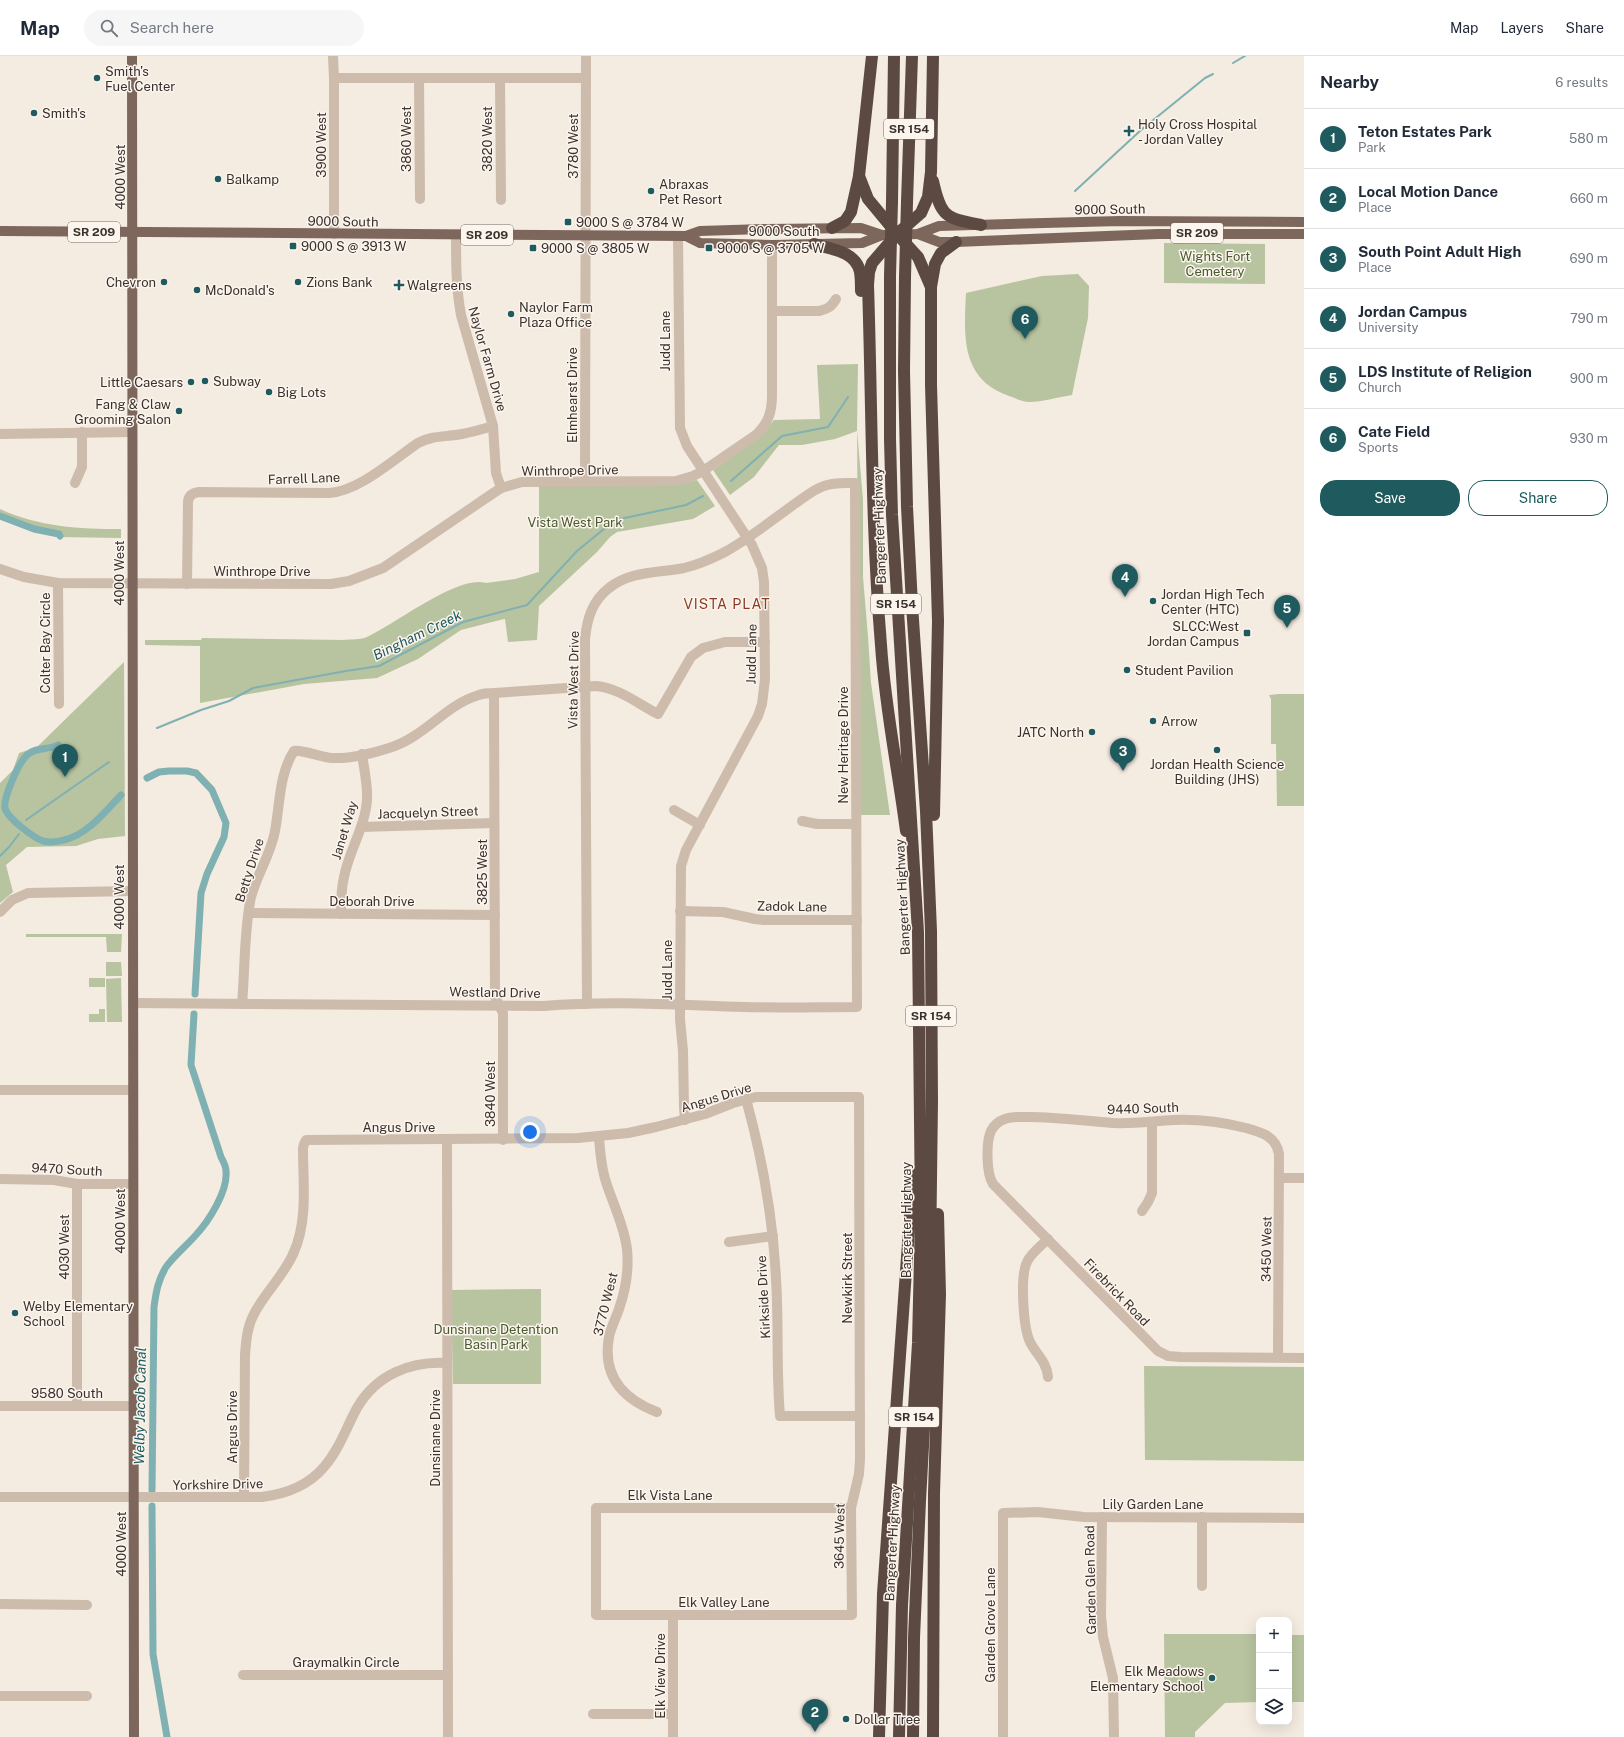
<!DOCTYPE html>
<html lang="en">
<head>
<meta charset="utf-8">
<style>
	body { margin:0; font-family:"Public Sans",sans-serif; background:#f6f6f7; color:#1f2937 }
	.controls { position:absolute; right:12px; bottom:12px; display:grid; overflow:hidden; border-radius:8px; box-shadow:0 4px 16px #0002 }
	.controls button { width:36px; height:36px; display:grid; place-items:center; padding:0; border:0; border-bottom:1px solid #e0e1e3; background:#fff; color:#1f2937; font:20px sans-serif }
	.you { position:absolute; left:530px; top:1076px; width:14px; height:14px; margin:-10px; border:3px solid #fff; border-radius:50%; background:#1a73e8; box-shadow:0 0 0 6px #1a73e833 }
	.badge { display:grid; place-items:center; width:26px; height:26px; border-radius:50%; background:#1f5a5e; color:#fff; font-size:13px; font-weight:700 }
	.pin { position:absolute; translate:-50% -33px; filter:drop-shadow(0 1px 2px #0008) }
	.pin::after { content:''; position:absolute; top:21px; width:14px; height:12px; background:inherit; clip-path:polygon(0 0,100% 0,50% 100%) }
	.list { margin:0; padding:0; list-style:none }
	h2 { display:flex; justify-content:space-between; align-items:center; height:52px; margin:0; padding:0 16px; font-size:17px }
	h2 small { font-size:13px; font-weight:400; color:#747a83 }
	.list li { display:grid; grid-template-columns:26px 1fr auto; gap:12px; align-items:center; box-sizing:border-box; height:60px; padding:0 16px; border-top:1px solid #e0e1e3 }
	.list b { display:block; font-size:15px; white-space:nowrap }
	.list p { margin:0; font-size:13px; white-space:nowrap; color:#747a83 }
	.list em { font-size:13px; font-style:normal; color:#747a83 }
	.actions { display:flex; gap:8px; padding:12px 16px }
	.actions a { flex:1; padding:9px 0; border:1px solid #1f5a5e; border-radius:16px; text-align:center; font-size:14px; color:#1f5a5e }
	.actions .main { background:#1f5a5e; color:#fff }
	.icon { flex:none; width:22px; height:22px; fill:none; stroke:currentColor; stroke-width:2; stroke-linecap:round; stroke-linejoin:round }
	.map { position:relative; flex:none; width:1304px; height:1681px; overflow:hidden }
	header { display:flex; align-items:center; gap:24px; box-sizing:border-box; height:56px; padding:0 20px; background:#fff; border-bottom:1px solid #e0e1e3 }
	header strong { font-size:19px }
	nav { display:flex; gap:22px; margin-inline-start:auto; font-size:14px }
	.search { width:280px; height:36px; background:#f6f6f7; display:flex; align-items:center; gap:10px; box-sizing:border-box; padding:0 14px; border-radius:22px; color:#747a83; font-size:15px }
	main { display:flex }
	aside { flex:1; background:#fff }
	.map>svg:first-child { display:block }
</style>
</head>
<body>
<header>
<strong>Map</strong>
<div class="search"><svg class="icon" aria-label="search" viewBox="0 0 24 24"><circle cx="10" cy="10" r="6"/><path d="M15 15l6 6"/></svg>Search here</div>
<nav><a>Map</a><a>Layers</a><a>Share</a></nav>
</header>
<main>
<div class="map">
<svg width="1304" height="1681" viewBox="0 0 1304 1681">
	<rect width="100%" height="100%" fill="#f4ebe1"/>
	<g fill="#b8c4a0">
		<polygon points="1164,187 1265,188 1265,228 1164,227"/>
		<path d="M1078,218L1089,230L1088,262L1072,339C1058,341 1043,346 1029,346C1023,346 1015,342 1009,340C960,323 964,279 966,237L1042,220Z"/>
		<polygon points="858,308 857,374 863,444 863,521 868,581 871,627 890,759 860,759 857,375 835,383 802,389 779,389 754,421 730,439 713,414 760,381 774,364 820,363 817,309"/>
		<path d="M697,424L715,450L693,463L617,476L610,481L597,496L539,550L537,584L508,586L505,563L500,564L461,574L418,603L377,622L304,628L200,647V590L145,589V584H201L202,582L343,584C351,583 361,584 367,581C396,568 457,519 486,527L515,523L539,516V430H670Z"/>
		<path d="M0,453C39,471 79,473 121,473V482L57,481L35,476L0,463Z"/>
		<polygon points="124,606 125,780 98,783 76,790 27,791 6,809 13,836 0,847 0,727 13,714 19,697 37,691"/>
		<polygon points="1278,638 1304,638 1304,750 1277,750 1276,688 1271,688 1271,643 1269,639"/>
		<polygon points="26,878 122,878 121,896 107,896 106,881 26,881"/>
		<polygon points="106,906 121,906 122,920 106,920"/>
		<rect x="89" y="922" width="16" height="9"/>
		<polygon points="121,922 122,966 107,966 106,923"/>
		<polygon points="99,953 105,953 105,966 89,966 89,958 99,958"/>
		<polygon points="541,1233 541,1328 453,1328 451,1234"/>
		<polygon points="1144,1310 1304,1311 1304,1405 1145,1404"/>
		<polygon points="1164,1578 1259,1578 1259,1646 1225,1647 1195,1676 1195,1681 1165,1681"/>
		<rect x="1289" y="1579" width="15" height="67"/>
	</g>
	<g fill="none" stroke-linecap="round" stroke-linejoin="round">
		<g stroke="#7fb0b2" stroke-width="2">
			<polyline points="1233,7 1245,0"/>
			<polyline points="1075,135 1141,74 1205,22 1213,18"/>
			<polyline points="731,425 782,380 828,371 848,341"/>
			<polyline points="157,672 201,654 229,645 253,632 346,615 379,610 463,566 527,549 577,495 615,464 686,449 703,440"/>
			<polyline points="26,764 109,706"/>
			<polyline points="0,800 9,791 19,778"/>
		</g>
		<g stroke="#7fb0b2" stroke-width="7">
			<polyline points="0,460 34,473 59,478 60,480"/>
			<path d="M58,689C49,694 35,691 27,699C19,706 3,742 5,752C7,762 34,782 43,785C51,787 57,786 64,784C88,778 105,756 121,739"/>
			<polyline points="147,722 159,716 169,715 187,715 196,717 212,734 226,767 224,781 207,818 201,837 195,938"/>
			<path d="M152,1434L154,1251C156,1236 158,1224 166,1211C174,1200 186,1190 195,1180C209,1165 228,1135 226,1115C226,1110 223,1105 221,1101L191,1009L194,958"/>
			<polyline points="152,1450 153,1598 167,1681"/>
		</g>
		<g stroke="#cdbbac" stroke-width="10">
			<polyline points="333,0 334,22 334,178"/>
			<polyline points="334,22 586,22"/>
			<polyline points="419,22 420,143"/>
			<polyline points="500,22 501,144"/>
			<path d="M456,179C456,206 456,232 461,259L493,370L496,417L501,432"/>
			<polyline points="678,180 680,372 687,390 752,489 762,512 764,526 765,623 762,648 758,660 686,794 681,810 680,963 683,995 684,1051 685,1064"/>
			<path d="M772,255H819C828,253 831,251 836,243"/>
			<polyline points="0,378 132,376"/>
			<polyline points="585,426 586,0"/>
			<polyline points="75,427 82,411 82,376"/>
			<path d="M0,513L24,521L58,527L331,528L349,525L383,512L489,440L501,432L522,426L676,425L693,420L703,415L757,378C769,366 772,355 772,339V189"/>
			<polyline points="58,527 59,648"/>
			<path d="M187,528L188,447C188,440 192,437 199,436L329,437C359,435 393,404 418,387C433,379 446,381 462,378C472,376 483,373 493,370"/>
			<polyline points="494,637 495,941 503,957 503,1084"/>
			<polyline points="674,754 700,769"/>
			<polyline points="802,765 817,768 856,768"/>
			<polyline points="361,771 494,767"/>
			<polyline points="680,855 723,856 755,863 764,864 857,864"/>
			<polyline points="0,856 12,844 28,837 132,835"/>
			<polyline points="249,857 495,859"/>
			<path d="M341,858C341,845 341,833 344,821C349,795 365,771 367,744C368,729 364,713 362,698"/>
			<path d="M133,947L544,950C611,944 678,949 744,951C782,952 819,951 857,951L855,427C845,427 834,426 824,430C814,433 805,441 796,447C772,464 749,483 723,497C711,503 697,509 684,512C658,517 630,515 609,532C592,545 587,563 585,583L587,948"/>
			<path d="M242,948C245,915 244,873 251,841C257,818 271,798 275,775C280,748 279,718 294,695C300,693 321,701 332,702C352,703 374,697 392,691C425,680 447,648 479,639C484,637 489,637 494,637L596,630C619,632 638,648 658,658L691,601L703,592L725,586H765"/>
			<polyline points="0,1034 133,1034"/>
			<path d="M746,1043C762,1101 773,1162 776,1223C779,1268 776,1314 780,1360H860"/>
			<path d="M599,1081C600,1096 601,1111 606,1126C613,1148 624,1169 627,1193C629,1213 626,1233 619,1253C616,1262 611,1271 609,1281C602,1320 623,1343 657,1356"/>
			<polyline points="447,1083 448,1681"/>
			<polyline points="1279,1122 1304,1122"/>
			<polyline points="0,1123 54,1124 77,1128 133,1128"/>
			<polyline points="77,1128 77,1350"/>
			<polyline points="1142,1155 1148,1146 1152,1137 1152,1066"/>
			<path d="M1048,1183C1041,1190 1031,1197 1027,1206C1020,1220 1023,1271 1030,1286C1036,1298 1047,1306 1048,1321"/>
			<polyline points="729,1186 773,1180"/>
			<path d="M1278,1302L1279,1098C1276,1080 1261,1076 1246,1072C1222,1066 1198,1063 1174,1064C1153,1065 1134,1068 1113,1067C1085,1065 1057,1061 1029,1061C1021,1061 1012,1060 1005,1063C999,1065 994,1069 991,1075C986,1086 986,1117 993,1128L1158,1295L1168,1300L1181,1301L1304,1302"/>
			<polyline points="0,1350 134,1350"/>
			<path d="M0,1441H262C286,1438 308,1430 324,1411C339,1394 346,1372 357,1352C376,1319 410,1305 447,1307"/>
			<path d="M244,1441L245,1299C246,1286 247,1272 253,1260C264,1237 284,1220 294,1196C308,1164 303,1126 303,1092L304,1088L306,1084L578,1082L628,1077L656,1071L705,1058L733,1047L756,1041H859L860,1403L859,1418L851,1452L852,1559H596V1452H851"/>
			<polyline points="1102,1461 1101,1560 1103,1581 1113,1622 1114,1681"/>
			<polyline points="1202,1461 1202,1530"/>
			<polyline points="0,1548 87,1549"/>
			<polyline points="243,1619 448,1619"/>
			<polyline points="0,1640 87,1640"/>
			<polyline points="593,1658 673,1658"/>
			<polyline points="673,1681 673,1559"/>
			<polyline points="1003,1681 1003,1457 1038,1456 1084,1461 1304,1462"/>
		</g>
		<g stroke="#7d675c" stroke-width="10">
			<polyline points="132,0 134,1681"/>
			<polyline points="0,175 686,180 700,175 766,173 861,172 882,179 918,178 939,170 1120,165 1304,166"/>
			<polyline points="918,178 939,186 956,186 1158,178 1304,178"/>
			<polyline points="686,180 700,187 772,189 862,187 882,179"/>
		</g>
		<g stroke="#5c4a42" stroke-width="12">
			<polyline points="859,120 868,143 897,178 918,201 931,231"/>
			<path d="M933,125C941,162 946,162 981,169"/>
			<polyline points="892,146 894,0"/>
			<polyline points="907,146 912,0"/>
			<polyline points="832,172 845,165 851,156 859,120 872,0"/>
			<path d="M814,188C830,193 856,195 860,216C861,222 861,229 861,235"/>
			<polyline points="890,220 890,383 892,459 918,876 921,1159 918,1287 902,1549 899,1681"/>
			<polyline points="905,221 904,315 907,451 912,549 926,755 931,875 932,1045 929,1281 920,1445 914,1582 913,1681"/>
			<polyline points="934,759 938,565 931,329 931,231 935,208 941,197 956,186"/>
			<path d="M906,775C898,713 885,652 881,589C871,469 872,349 868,229L869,216L872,207L897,178L921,157L928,141L931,116L933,0"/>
			<polyline points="879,1681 883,1538 913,1117"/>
			<polyline points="933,1681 934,1437 940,1238 938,1158"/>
		</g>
		<g stroke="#5c4a42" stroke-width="12">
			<polyline points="890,220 892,146"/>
			<polyline points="905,221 907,146"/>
		</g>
	</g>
	<g fill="#1f5a5e" stroke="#fbf5ee" stroke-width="1.5">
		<circle cx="97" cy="22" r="4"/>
		<circle cx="34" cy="57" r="4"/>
		<path d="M1127 69h4v4h4v4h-4v4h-4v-4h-4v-4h4z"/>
		<circle cx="218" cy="123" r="4"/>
		<circle cx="651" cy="135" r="4"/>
		<rect x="564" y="162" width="8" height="8" rx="2"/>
		<rect x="289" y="186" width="8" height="8" rx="2"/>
		<rect x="529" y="188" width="8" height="8" rx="2"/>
		<rect x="705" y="188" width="8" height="8" rx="2"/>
		<circle cx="164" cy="226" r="4"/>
		<circle cx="298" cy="226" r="4"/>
		<path d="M397 223h4v4h4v4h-4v4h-4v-4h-4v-4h4z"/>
		<circle cx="197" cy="234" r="4"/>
		<circle cx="511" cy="258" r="4"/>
		<circle cx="205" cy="325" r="4"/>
		<circle cx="191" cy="326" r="4"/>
		<circle cx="269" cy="336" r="4"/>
		<circle cx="179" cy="355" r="4"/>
		<circle cx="1153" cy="545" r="4"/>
		<rect x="1243" y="573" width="8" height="8" rx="2"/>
		<circle cx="1127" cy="614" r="4"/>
		<circle cx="1153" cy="665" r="4"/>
		<circle cx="1092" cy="676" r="4"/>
		<circle cx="1217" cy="694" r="4"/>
		<circle cx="15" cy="1257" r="4"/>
		<circle cx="1212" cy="1622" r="4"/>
		<circle cx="846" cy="1663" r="4"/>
	</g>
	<g text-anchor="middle" stroke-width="3" stroke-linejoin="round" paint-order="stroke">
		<g fill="#fbf5ee" stroke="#756b66" stroke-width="1">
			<rect x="884" y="63" width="50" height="20" rx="3"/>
			<rect x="68" y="166" width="52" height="20" rx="3"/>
			<rect x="1171" y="167" width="52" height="20" rx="3"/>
			<rect x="461" y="169" width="52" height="20" rx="3"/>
			<rect x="871" y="538" width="50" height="20" rx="3"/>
			<rect x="906" y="950" width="50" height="20" rx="3"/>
			<rect x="889" y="1351" width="50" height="20" rx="3"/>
		</g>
		<g font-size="12" font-weight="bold" fill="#3b302b">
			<text x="909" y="77">SR 154</text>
			<text x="94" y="180">SR 209</text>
			<text x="1197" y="181">SR 209</text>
			<text x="487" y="183">SR 209</text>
			<text x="896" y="552">SR 154</text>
			<text x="931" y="964">SR 154</text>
			<text x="914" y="1365">SR 154</text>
		</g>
		<g font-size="13" fill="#3b302b" stroke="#fbf5ee" text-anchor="start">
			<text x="105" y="20">Smith's<tspan x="105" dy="15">Fuel Center</tspan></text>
			<text x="42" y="62">Smith's</text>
			<text x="1138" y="73">Holy Cross Hospital<tspan x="1138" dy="15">- Jordan Valley</tspan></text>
			<text x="226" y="128">Balkamp</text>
			<text x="659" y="133">Abraxas<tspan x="659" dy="15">Pet Resort</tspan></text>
			<text x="576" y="171">9000 S @ 3784 W</text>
			<text x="301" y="195">9000 S @ 3913 W</text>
			<text x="541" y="197">9000 S @ 3805 W</text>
			<text x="717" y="197">9000 S @ 3705 W</text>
			<text x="156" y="231" text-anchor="end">Chevron</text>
			<text x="306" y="231">Zions Bank</text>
			<text x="407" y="234">Walgreens</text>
			<text x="205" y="239">McDonald's</text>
			<text x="519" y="256">Naylor Farm<tspan x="519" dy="15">Plaza Office</tspan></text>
			<text x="213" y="330">Subway</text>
			<text x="183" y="331" text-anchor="end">Little Caesars</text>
			<text x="277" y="341">Big Lots</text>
			<text x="171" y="353" text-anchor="end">Fang &amp; Claw<tspan x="171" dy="15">Grooming Salon</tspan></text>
			<text x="1161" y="543">Jordan High Tech<tspan x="1161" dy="15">Center (HTC)</tspan></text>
			<text x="1239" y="575" text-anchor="end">SLCC:West<tspan x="1239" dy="15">Jordan Campus</tspan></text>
			<text x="1135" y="619">Student Pavilion</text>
			<text x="1161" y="670">Arrow</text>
			<text x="1084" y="681" text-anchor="end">JATC North</text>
			<text x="1217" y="713" text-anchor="middle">Jordan Health Science<tspan x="1217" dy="15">Building (JHS)</tspan></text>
			<text x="23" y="1255">Welby Elementary<tspan x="23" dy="15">School</tspan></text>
			<text x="1204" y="1620" text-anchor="end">Elk Meadows<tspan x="1204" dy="15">Elementary School</tspan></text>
			<text x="854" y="1668">Dollar Tree</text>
		</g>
		<g font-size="13" fill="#3b302b" stroke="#fbf5ee">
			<text transform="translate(406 83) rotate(-90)" y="5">3860 West</text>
			<text transform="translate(487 83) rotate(-90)" y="5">3820 West</text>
			<text transform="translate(321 89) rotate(-90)" y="5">3900 West</text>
			<text transform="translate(573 90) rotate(-90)" y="5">3780 West</text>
			<text transform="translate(120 121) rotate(-90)" y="5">4000 West</text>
			<text transform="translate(1110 153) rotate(-1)" y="5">9000 South</text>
			<text transform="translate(343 165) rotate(1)" y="5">9000 South</text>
			<text x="784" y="180">9000 South</text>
			<text transform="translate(665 285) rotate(-90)" y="5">Judd Lane</text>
			<text transform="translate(488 303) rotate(74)" y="5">Naylor Farm Drive</text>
			<text transform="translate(572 339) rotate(-90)" y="5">Elmhearst Drive</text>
			<text transform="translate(570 414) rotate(-1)" y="5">Winthrope Drive</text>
			<text transform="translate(304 422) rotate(-2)" y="5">Farrell Lane</text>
			<text transform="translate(879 470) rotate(-92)" y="5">Bangerter Highway</text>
			<text x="262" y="520">Winthrope Drive</text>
			<text transform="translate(119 517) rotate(-90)" y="5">4000 West</text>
			<text transform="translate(45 587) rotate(-90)" y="5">Colter Bay Circle</text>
			<text transform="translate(751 598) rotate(-89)" y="5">Judd Lane</text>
			<text transform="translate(573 624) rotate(-89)" y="5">Vista West Drive</text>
			<text transform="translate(843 689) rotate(-90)" y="5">New Heritage Drive</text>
			<text transform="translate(428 756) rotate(-2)" y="5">Jacquelyn Street</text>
			<text transform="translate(344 774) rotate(-73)" y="5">Janet Way</text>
			<text transform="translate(249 814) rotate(-72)" y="5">Betty Drive</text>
			<text transform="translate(482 816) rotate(-90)" y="5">3825 West</text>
			<text transform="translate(119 841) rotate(-90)" y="5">4000 West</text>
			<text transform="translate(902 841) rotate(-93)" y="5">Bangerter Highway</text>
			<text x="372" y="850">Deborah Drive</text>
			<text transform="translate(792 850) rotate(1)" y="5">Zadok Lane</text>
			<text transform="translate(667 914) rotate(-90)" y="5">Judd Lane</text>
			<text transform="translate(495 936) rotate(1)" y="5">Westland Drive</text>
			<text transform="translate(490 1038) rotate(-90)" y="5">3840 West</text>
			<text transform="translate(716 1041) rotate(-17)" y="5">Angus Drive</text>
			<text transform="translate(1143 1052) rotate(-2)" y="5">9440 South</text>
			<text x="399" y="1076">Angus Drive</text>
			<text transform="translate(67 1113) rotate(3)" y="5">9470 South</text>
			<text transform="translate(906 1164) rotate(-90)" y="5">Bangerter Highway</text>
			<text transform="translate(120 1165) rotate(-90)" y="5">4000 West</text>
			<text transform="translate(64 1191) rotate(-90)" y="5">4030 West</text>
			<text transform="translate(1266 1193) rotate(-89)" y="5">3450 West</text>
			<text transform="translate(847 1222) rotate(-90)" y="5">Newkirk Street</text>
			<text transform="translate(1117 1236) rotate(46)" y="5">Firebrick Road</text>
			<text transform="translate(763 1241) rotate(-93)" y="5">Kirkside Drive</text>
			<text transform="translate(605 1248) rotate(-76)" y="5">3770 West</text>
			<text x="67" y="1342">9580 South</text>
			<text transform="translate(232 1371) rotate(-90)" y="5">Angus Drive</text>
			<text transform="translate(435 1382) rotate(-90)" y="5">Dunsinane Drive</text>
			<text transform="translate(218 1428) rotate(-1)" y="5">Yorkshire Drive</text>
			<text x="670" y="1444">Elk Vista Lane</text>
			<text x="1153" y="1453">Lily Garden Lane</text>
			<text transform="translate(839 1480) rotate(-89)" y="5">3645 West</text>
			<text transform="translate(892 1487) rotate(-87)" y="5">Bangerter Highway</text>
			<text transform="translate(121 1488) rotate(-90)" y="5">4000 West</text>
			<text transform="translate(1090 1524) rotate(-91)" y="5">Garden Glen Road</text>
			<text x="724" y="1551">Elk Valley Lane</text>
			<text transform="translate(990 1569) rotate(-90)" y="5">Garden Grove Lane</text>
			<text x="346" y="1611">Graymalkin Circle</text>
			<text transform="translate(660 1620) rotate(-90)" y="5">Elk View Drive</text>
		</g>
		<g font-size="13" fill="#4a5a2e" stroke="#fbf5ee">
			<text x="1215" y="205">Wights Fort<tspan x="1215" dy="15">Cemetery</tspan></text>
			<text x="575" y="471">Vista West Park</text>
			<text x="496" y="1278">Dunsinane Detention<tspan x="496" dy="15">Basin Park</tspan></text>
		</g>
		<g font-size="14" letter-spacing="1" fill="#8c3b22" stroke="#fbf5ee">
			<text x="727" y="553">VISTA PLAT</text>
		</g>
		<g font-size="14" font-style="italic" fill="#1f5a5e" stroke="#fbf5ee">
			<text transform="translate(417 579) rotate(-26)" y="5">Bingham Creek</text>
			<text transform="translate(140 1350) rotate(-89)" y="5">Welby Jacob Canal</text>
		</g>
	</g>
</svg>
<div class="controls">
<button>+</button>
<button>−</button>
<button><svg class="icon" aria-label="layers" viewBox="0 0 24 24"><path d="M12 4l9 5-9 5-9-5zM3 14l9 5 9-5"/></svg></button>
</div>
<div class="you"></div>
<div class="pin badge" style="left:65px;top:721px">1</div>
<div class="pin badge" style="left:815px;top:1676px">2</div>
<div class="pin badge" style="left:1123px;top:715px">3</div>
<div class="pin badge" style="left:1125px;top:541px">4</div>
<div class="pin badge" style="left:1287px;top:572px">5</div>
<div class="pin badge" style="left:1025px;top:283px">6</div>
</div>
<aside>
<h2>Nearby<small>6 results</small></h2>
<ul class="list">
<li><span class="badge">1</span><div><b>Teton Estates Park</b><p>Park</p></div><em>580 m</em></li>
<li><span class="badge">2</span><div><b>Local Motion Dance</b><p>Place</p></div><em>660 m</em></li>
<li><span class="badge">3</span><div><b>South Point Adult High</b><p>Place</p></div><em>690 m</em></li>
<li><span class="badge">4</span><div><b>Jordan Campus</b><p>University</p></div><em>790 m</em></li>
<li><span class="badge">5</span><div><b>LDS Institute of Religion</b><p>Church</p></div><em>900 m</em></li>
<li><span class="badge">6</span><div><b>Cate Field</b><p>Sports</p></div><em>930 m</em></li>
</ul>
<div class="actions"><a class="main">Save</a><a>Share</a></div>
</aside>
</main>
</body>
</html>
